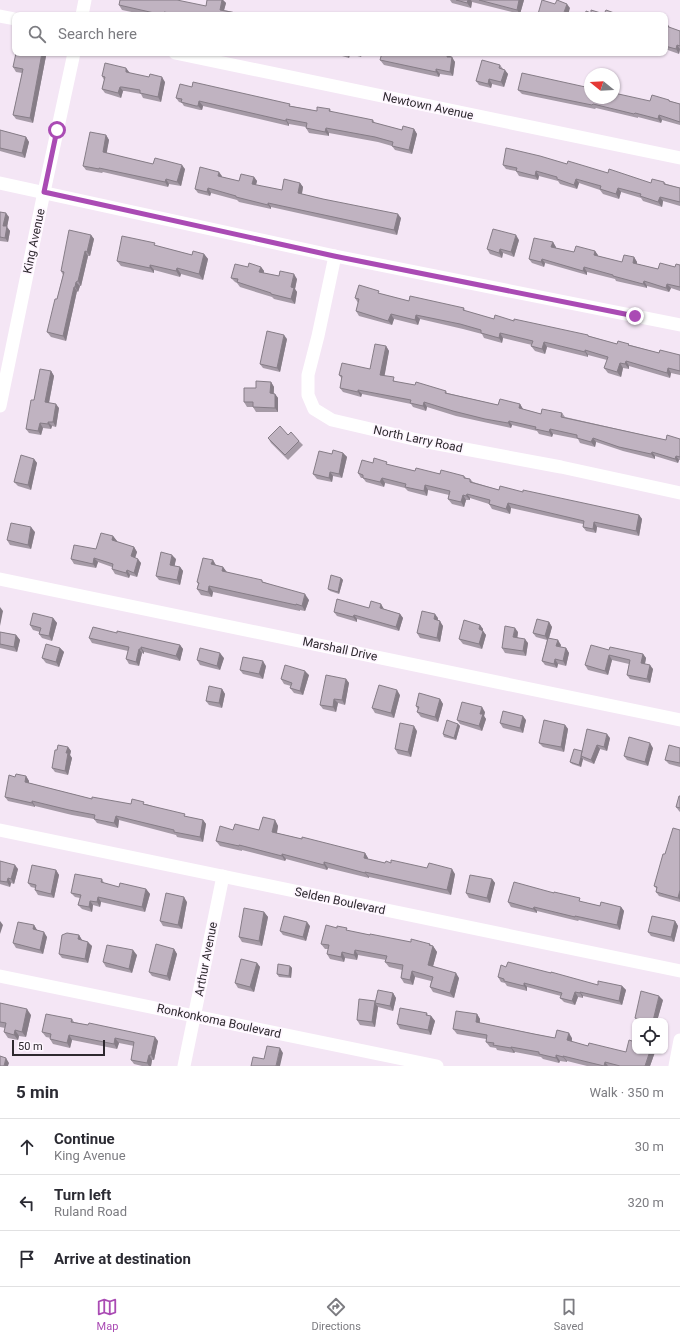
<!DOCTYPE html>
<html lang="en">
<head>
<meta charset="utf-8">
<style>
	body { margin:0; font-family:Roboto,sans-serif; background:#f2f2f3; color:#2b2b33 }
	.controls { position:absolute; right:12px; bottom:12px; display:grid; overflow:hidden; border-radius:8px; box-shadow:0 1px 3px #0004 }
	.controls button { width:36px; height:36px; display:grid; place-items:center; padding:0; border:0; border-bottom:1px solid #e1e1e2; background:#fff; color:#2b2b33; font:20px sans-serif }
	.compass { position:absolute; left:584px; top:68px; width:36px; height:36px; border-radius:50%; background:#fff; box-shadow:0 1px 3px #0004; rotate:288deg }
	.scale { position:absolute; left:12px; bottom:10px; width:93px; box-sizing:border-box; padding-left:4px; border:2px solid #2d282e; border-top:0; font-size:11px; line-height:14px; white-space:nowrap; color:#2d282e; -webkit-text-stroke:3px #fef6ff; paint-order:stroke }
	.stop { position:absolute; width:12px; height:12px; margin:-9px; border:3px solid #aa4bb4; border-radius:50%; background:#fff }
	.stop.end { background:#aa4bb4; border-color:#fff; box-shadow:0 1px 4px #0008 }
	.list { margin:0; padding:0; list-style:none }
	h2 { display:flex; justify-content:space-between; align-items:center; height:52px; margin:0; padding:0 16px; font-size:17px }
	h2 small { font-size:13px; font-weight:400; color:#7c7c81 }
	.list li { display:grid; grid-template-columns:26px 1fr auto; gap:12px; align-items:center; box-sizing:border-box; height:56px; padding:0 16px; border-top:1px solid #e1e1e2 }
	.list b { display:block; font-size:15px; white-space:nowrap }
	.list p { margin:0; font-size:13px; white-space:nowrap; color:#7c7c81 }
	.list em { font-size:13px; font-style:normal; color:#7c7c81 }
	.icon { flex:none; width:22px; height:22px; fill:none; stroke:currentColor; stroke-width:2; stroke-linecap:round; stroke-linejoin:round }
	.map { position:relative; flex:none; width:680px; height:1066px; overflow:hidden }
	.search { position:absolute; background:#fff; box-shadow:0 1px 3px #0004; left:12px; right:12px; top:12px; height:44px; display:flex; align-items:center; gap:10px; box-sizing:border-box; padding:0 14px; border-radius:8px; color:#7c7c81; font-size:15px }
	.sheet { height:220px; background:#fff }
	nav { display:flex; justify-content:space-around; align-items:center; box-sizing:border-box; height:56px; border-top:1px solid #e1e1e2; background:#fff; font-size:11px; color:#7c7c81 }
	nav a { display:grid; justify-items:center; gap:2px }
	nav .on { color:#aa4bb4 }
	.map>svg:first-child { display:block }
</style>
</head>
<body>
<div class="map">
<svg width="680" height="1066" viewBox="0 0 680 1066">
	<rect width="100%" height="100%" fill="#f4e6f5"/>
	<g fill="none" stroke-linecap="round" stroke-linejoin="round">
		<g stroke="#fff" stroke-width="13">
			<polyline points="82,15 85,0"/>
			<polyline points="0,16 15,19"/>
			<polyline points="175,53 680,158"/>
			<polyline points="0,183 335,256 680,325"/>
			<polyline points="335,256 318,336 308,375 308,395 314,409 332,420 422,441 561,467 680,493"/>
			<polyline points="0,406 44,192 74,53"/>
			<polyline points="0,579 680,720"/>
			<polyline points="0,830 680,971"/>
			<polyline points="0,976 437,1066"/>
			<polyline points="184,1066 223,876"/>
			<polyline points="675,1066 680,1040"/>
		</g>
	</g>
	<g fill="#a59aa6">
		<polygon points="207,0 223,0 226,3 224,10 247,15 146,15 122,10 119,5 206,6"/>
		<polygon points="450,0 524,0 520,14 472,2 471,8 452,3"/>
		<polygon points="665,22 670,28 680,31 680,49 679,54 665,49"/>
		<polygon points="334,53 362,53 361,57 350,54 349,58 335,54"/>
		<polygon points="429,53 448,53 451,57 455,62 453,76 440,74 439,77 384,65 380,60 428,54"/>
		<polygon points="46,56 33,123 16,119 13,115 22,73 16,72 13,67"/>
		<polygon points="500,65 503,69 508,74 504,87 492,84 491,88 479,85 476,81"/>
		<polygon points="130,73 165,82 161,102 143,98 141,94 125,91 123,91 121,98 105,93 102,89 104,80 102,76"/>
		<polygon points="192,87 317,111 330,109 331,112 373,120 375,123 402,130 414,129 417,134 412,154 395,150 392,146 378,142 329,133 329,136 309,133 306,128 306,127 289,124 289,126 203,106 202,110 200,110 184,106 182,103 179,102 176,98"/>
		<polygon points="518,90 650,101 669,100 670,101 680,104 680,125 662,120 661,123 638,117 638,118 596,108 595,109 522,94"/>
		<polygon points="0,130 26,137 29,142 25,158 0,151"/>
		<polygon points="106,135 109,140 106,153 153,164 185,169 181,186 169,184 168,187 103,172 102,173 86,170 83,166"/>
		<polygon points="567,164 651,183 664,182 666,184 680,188 680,206 663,201 662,207 643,201 641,198 621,192 619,199 603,194 600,190 579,183 577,189 560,184 558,181 539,176 538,180 519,176 516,171 506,169 503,165"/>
		<polygon points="222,176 222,177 239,181 254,177 257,181 256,185 282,190 300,183 303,187 302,194 401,218 397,235 271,207 271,209 239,202 237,200 211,193 210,196 198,193 195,189"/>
		<polygon points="0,212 9,217 7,227 10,231 8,242 0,241"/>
		<polygon points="91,235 94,239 90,256 88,256 81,286 80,286 78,292 77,291 66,341 51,337 47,332 57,299 63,275 61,271"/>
		<polygon points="519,240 514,257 503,253 502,258 490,254 487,249"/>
		<polygon points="553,242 556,248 574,252 595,251 598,256 622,262 634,257 637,262 637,264 658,269 675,267 680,265 680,291 671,288 669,292 647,286 647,288 616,281 615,279 587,272 587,275 545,263 544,267 532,263 529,259"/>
		<polygon points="157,246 192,255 204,254 208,259 203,280 181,274 180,277 154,270 154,273 121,266 117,261"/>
		<polygon points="248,267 261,267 264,271 264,273 279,276 297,279 295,289 297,292 295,304 274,299 272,297 240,287 237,283 235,282 231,278"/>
		<polygon points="381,294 409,301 464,308 465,311 494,319 514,321 589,336 617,344 630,345 659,353 680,355 680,375 671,373 670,378 629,366 629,369 623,368 621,377 608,373 604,368 607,360 588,355 588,357 547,347 545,354 535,351 531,346 532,345 503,338 502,343 484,338 482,334 463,329 420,319 418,325 394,319 392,325 359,316 356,311 358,303 355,298"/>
		<polygon points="287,339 280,372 263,368 260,364"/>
		<polygon points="386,346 389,351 384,376 397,382 446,391 447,393 498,405 520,404 523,409 541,414 562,413 565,417 666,440 680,439 680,460 679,460 678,463 655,456 655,459 623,451 596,442 595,447 580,443 578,439 553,434 552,437 539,434 537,431 512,425 511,428 488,423 456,416 427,407 426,411 413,407 411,404 362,394 361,397 343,392 340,388 342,379 339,375 370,369"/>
		<polygon points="51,371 54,376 49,403 59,408 56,427 52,426 51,429 43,428 41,435 29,433 26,429 34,400"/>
		<polygon points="271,382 274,387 274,394 275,394 278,398 278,412 256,412 253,407 247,407 244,402 256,388"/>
		<polygon points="268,438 299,441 303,445 288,460 271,443"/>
		<polygon points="343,453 347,457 342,478 333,476 332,482 317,479 313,474 332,454"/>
		<polygon points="34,459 37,463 31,490 18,486 14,482"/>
		<polygon points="373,463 389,465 415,471 464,476 466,478 470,479 473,482 499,490 523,492 639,515 642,519 639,536 597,527 596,533 586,531 583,527 583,524 511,508 510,514 492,509 489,504 470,498 470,500 466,500 464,507 452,504 448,499 449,495 428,490 427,496 408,491 405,488 385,483 384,487 366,482 363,478 361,478 358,473"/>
		<polygon points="35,532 31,549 10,545 7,540"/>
		<polygon points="113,536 117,541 116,542 134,547 137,552 135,558 141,563 137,577 130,575 129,578 115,574 112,569 112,567 98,562 96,568 74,564 71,559 96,549"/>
		<polygon points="176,559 174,566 180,567 183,571 180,585 159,580 156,576"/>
		<polygon points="213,560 216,565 223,567 226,572 264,582 309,600 305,611 300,610 300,611 213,592 212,597 201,595 197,589 198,584 197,582"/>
		<polygon points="341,578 343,580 339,594 330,591 328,589"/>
		<polygon points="369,608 384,609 400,614 403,618 399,631 357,619 357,622 337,616 334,612"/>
		<polygon points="53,618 57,623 52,641 42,638 39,634 40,632 33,630 30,625"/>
		<polygon points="438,618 438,621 443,626 440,642 420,638 417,633"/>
		<polygon points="549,622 552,627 549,638 561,645 560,647 566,648 569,653 566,666 558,664 557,668 545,665 542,661 547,640 536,637 533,633"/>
		<polygon points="480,625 483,629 483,631 486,635 482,649 463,644 459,639"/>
		<polygon points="0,632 16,635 20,640 17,652 0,648"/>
		<polygon points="518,632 517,637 528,643 526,656 505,653 502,648"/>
		<polygon points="117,633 180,645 183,649 180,661 144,652 144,654 142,653 139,666 129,664 126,659 128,651 92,643 89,638"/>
		<polygon points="60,648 64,652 59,667 46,663 42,658"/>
		<polygon points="609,650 643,654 646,658 645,664 653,669 650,683 630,679 627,675 629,664 612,660 608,675 588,670 585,665"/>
		<polygon points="224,658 220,670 200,665 197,660"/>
		<polygon points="266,666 263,679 243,674 240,670"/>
		<polygon points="309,675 303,695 294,693 290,688 291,686 284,684 281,679"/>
		<polygon points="346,679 349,683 345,705 338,703 336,712 323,709 320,705"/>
		<polygon points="222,689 225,694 222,708 209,705 206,701"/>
		<polygon points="400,695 394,718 375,713 372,708"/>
		<polygon points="440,699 443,704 438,722 421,717 417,712 418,710 416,706"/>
		<polygon points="485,712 484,716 486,719 482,731 460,724 457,720"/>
		<polygon points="526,720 523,733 503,728 500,723"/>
		<polygon points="458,724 460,726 456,740 444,737 443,734"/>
		<polygon points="565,725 568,729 564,752 543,747 539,743"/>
		<polygon points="417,731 411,757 398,754 395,749"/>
		<polygon points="610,738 607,751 600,749 594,764 584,760 583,759 581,767 572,764 570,762 582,751"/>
		<polygon points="68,747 71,751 70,755 72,758 68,775 55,772 52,768 57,750"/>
		<polygon points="653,748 648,766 627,760 624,756"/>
		<polygon points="680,748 680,767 669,764 665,760"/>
		<polygon points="26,776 29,781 29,783 92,799 131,804 146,804 187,817 203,820 206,824 203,842 177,837 176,835 119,820 118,828 97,823 94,819 72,815 35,806 35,807 8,801 5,797"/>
		<polygon points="680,796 680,812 679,811 676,807"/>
		<polygon points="275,820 278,826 277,833 302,839 365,853 368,858 368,859 385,863 455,874 451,895 369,877 369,878 328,868 327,870 286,859 285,861 242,850 242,851 220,846 216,841 233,830 259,830"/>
		<polygon points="680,830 680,902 659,896 656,892 657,889 654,886 665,854"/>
		<polygon points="0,861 18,869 14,884 11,883 10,887 0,884"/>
		<polygon points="56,870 59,875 54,898 38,895 35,890 35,888 31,887 28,883"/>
		<polygon points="102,879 104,883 119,887 146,889 150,894 145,912 101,902 100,907 93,905 92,912 82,909 78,905 80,898 75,897 71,893"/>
		<polygon points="492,879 495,883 490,903 469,898 466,893"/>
		<polygon points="187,902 182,929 163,926 160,921"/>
		<polygon points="508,902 583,902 600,906 621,907 624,911 620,930 579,920 578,921 537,911 537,913 511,907"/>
		<polygon points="264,912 268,917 262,946 242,942 239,937"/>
		<polygon points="675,921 678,926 674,942 651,936 648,932"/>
		<polygon points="34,925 37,930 47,937 43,954 16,948 13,943"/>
		<polygon points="310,926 306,941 283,935 280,931"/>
		<polygon points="349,931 370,935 433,946 437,952 433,966 459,978 454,998 433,992 430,987 431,981 415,977 413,985 404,983 401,978 402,970 389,967 385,962 386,960 358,955 357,960 345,958 344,962 330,959 327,954 328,949 325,949 321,944"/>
		<polygon points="79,935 82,940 92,946 88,963 62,958 59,954"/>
		<polygon points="174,949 177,954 170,981 152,976 149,972"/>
		<polygon points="137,955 132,973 106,967 103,962"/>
		<polygon points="257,963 260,967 254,992 238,988 235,983"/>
		<polygon points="290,966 292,968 291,978 279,977 277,974"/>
		<polygon points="506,967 598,985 622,986 626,990 622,1005 583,996 583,998 578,997 575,1005 564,1002 560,998 561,996 527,987 527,991 507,986 505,983 501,982 498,977"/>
		<polygon points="393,993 396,998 393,1011 378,1007 375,1027 360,1025 357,1020 375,1001"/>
		<polygon points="663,1000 657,1021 637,1021 635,1018"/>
		<polygon points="0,1003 31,1015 26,1037 19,1036 18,1040 8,1038 4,1032 5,1028 0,1027"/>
		<polygon points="427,1013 428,1016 431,1016 435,1021 431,1035 400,1029 397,1024"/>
		<polygon points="477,1014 480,1019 480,1023 555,1038 572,1038 572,1042 588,1046 626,1052 635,1051 654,1051 655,1052 650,1066 587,1066 567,1061 567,1062 560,1061 559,1063 543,1059 541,1057 515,1052 514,1053 497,1050 496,1048 490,1047 486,1042 486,1039 457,1034 453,1029"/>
		<polygon points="72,1019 74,1022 158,1041 154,1060 152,1060 151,1066 142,1066 134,1064 131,1060 134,1046 119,1043 117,1049 72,1040 70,1048 53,1044 50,1039 51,1038 46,1037 42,1032"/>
	</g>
	<g fill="#867d87">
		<polygon points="222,0 223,0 226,3 223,14 220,10"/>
		<polygon points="468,0 471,0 472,2 471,8 467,3"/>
		<polygon points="519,0 524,0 520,14 517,10"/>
		<polygon points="567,4 570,8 568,15 563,15"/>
		<polygon points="667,23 670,28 666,26"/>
		<polygon points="677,45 680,49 679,54 676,49"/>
		<polygon points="42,53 44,53 46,56 33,123 30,118"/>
		<polygon points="346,53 349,53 350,54 349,58"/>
		<polygon points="358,53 362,53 361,57"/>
		<polygon points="448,53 451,57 450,61 447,57"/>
		<polygon points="452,57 455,62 453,76 450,72"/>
		<polygon points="126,68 130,73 126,72"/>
		<polygon points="436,69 440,74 439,77 436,72"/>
		<polygon points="505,70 508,74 504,87 501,82"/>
		<polygon points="162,77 165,82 161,102 158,97"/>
		<polygon points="489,79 492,84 491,88 488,84"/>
		<polygon points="120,87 123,91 121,98 118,93"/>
		<polygon points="199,101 203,106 202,110 198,106"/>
		<polygon points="659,115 662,120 661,123 658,119"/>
		<polygon points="286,119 289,124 289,126 286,121"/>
		<polygon points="326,128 329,133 329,136 325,132"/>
		<polygon points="414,129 417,134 412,154 409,150"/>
		<polygon points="106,135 109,140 106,157 103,152"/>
		<polygon points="26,137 29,142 25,158 22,153"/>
		<polygon points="182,165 185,169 181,186 177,182"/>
		<polygon points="536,171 539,176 538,180 535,176"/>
		<polygon points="219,172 222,176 221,181 218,176"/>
		<polygon points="254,177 257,181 255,188 252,184"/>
		<polygon points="166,179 169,184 168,187 165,182"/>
		<polygon points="576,179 579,183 577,189 574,185"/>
		<polygon points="300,183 303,187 301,198 298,193"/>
		<polygon points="208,188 211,193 210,196 207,192"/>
		<polygon points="618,188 621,192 619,199 616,194"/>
		<polygon points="660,197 663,201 662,207 658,202"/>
		<polygon points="268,203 271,207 271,209 268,205"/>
		<polygon points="6,213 9,217 7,227 10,231 8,242 5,238 3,226"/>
		<polygon points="398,214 401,218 397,235 394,230"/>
		<polygon points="91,235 94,239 90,256 87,252"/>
		<polygon points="516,235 519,240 514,257 511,252"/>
		<polygon points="553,242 556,247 555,251 551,247"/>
		<polygon points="500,249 503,253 502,258 499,253"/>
		<polygon points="85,251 88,256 81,286 78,281"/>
		<polygon points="595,251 598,255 597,259 594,255"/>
		<polygon points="204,254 208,259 203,280 199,274"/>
		<polygon points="634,257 637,262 636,268 633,263"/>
		<polygon points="542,259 545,263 544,267 541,262"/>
		<polygon points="150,265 154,270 154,273 150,268"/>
		<polygon points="261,267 264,271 263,276 259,272"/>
		<polygon points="584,267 587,272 587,275 583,271"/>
		<polygon points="177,268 181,274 180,277 176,271"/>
		<polygon points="294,274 297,279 295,289 297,292 295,304 291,299 291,287"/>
		<polygon points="644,281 647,286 647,288 643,284"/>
		<polygon points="76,282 80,286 78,292 75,287"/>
		<polygon points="667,284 671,288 669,292 666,288"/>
		<polygon points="74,287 77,291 66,341 63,336"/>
		<polygon points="391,314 394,319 392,325 388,321"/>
		<polygon points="416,315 420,319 418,325 415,320"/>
		<polygon points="500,333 503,338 502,343 499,338"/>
		<polygon points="284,335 287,339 280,372 277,368"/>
		<polygon points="544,342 547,347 545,354 542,349"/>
		<polygon points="386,346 389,351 384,379 380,375"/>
		<polygon points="585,350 588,355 588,357 585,352"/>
		<polygon points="626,361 629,366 629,369 625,364"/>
		<polygon points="620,363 623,368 621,377 617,372"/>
		<polygon points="668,368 671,373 670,378 667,373"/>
		<polygon points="51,371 54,376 48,407 45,402"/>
		<polygon points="271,382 274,387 273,398 270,393"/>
		<polygon points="358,390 362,394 361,397 358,392"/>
		<polygon points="275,394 278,398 278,412 275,408"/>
		<polygon points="424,402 427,407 426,411 423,406"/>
		<polygon points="56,404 59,408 56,427 53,422"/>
		<polygon points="520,404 523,409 522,413 519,408"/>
		<polygon points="509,421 512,425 511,428 508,423"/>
		<polygon points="48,422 52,426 51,429 48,424"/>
		<polygon points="40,423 43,428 41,435 38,431"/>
		<polygon points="550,429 553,434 552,437 549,432"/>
		<polygon points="593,438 596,442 595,447 591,442"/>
		<polygon points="652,452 655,456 655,459 651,454"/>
		<polygon points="343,453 347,457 342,478 339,474"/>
		<polygon points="676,456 679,460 678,463 675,459"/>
		<polygon points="34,459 37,463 31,490 28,485"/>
		<polygon points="330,472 333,476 332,482 329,478"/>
		<polygon points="382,478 385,483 384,487 380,482"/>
		<polygon points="425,485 428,490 427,496 424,491"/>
		<polygon points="467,494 470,498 470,500 466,496"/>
		<polygon points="463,495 466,500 464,507 461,502"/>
		<polygon points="508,503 511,508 510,514 506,509"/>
		<polygon points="639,515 642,519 639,536 636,531"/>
		<polygon points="594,522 597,527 596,533 593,529"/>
		<polygon points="31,527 35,532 31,549 28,545"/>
		<polygon points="113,536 117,541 115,545 112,540"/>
		<polygon points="134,547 137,552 134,561 131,556"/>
		<polygon points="172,555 176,559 174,569 170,565"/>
		<polygon points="94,558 98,562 96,568 93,564"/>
		<polygon points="138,559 141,563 137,577 134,573"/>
		<polygon points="213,560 216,566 211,564"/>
		<polygon points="180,567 183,571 180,585 177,580"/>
		<polygon points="223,567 227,572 222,571"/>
		<polygon points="127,570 130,575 129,578 126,573"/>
		<polygon points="341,578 343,580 339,594 338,592"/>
		<polygon points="209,586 213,592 212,597 208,592"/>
		<polygon points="305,594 309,600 305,611 302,606"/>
		<polygon points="381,604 384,609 380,608"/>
		<polygon points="0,607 3,611 0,626"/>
		<polygon points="400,614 403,618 399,631 396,627"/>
		<polygon points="435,614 438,618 437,624 434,619"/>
		<polygon points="354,615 357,619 357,622 353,617"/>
		<polygon points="53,618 57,623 52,641 49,636"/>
		<polygon points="440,621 443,626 440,642 437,638"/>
		<polygon points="549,622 552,627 548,641 545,636"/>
		<polygon points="480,625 483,629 483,631 486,635 482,649 479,644 479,629"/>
		<polygon points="515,628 518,632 517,641 513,637"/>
		<polygon points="16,635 20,640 17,652 14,647"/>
		<polygon points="525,639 528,643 526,656 523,651"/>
		<polygon points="558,640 561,645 559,651 556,646"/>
		<polygon points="180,645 183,649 180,661 176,656"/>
		<polygon points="141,647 144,652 144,654 141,649"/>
		<polygon points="60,648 64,652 59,667 56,662"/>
		<polygon points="566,648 569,653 566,666 563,661"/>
		<polygon points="139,649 142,653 139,666 136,662"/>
		<polygon points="220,653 224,658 220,670 217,666"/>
		<polygon points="643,654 646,658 644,668 641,663"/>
		<polygon points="609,655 612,660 608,675 605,671"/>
		<polygon points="555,659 558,664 557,668 554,664"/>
		<polygon points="263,661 266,666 263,679 259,674"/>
		<polygon points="650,665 653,669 650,683 647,679"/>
		<polygon points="305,671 309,675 303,695 300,691"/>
		<polygon points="346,679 349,683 345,705 342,700"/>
		<polygon points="222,689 225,694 222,708 219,703"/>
		<polygon points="397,690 400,695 394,718 391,713"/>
		<polygon points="334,699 338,703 336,712 333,707"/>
		<polygon points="440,699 443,704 438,722 435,717"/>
		<polygon points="482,707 485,712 484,716 486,719 482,731 479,726 480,714"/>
		<polygon points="523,716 526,720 523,733 520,728"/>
		<polygon points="458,724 460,726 456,740 454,738"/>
		<polygon points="565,725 568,729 564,752 561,747"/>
		<polygon points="414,726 417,731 411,757 408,752"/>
		<polygon points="607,734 610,738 607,751 604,747"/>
		<polygon points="650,743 653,748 648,766 645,762"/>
		<polygon points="597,745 600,749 594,764 591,760"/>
		<polygon points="68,747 71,751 70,755 72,758 68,775 65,771 66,753"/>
		<polygon points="581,757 583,759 581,767 579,765"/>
		<polygon points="26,776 29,781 28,787 25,782"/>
		<polygon points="32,801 35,806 35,807 32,803"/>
		<polygon points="116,816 119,820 118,828 114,823"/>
		<polygon points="203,820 206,824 203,842 200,837"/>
		<polygon points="275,820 278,826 276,837 272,832"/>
		<polygon points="365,853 368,858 367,863 364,858"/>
		<polygon points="282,854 286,859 285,861 282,856"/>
		<polygon points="324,862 328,868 327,870 324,865"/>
		<polygon points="15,865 18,869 14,884 11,879"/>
		<polygon points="452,869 455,874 451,895 447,890"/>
		<polygon points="56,870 59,875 54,898 51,894"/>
		<polygon points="365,872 369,877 369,878 365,873"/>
		<polygon points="8,878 11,883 10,887 7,882"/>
		<polygon points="492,879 495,883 490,903 487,898"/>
		<polygon points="146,889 150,894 145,912 142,907"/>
		<polygon points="680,890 680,900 678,898"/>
		<polygon points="98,897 101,902 100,907 97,902"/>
		<polygon points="184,897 187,902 182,929 178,925"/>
		<polygon points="90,901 93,905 92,912 89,907"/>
		<polygon points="534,907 537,911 537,913 533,909"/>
		<polygon points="621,907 624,911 620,930 617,925"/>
		<polygon points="264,912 268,917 262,946 259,941"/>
		<polygon points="0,921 3,925 0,934"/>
		<polygon points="675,921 678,926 674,942 671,937"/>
		<polygon points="307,922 310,926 306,941 303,937"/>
		<polygon points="34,925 37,930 36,934 33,929"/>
		<polygon points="44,932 47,937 43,954 40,950"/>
		<polygon points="79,935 82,940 81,944 78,939"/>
		<polygon points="88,942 92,946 88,963 85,959"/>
		<polygon points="430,944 433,948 433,946 437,952 432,970 428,965"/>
		<polygon points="174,949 177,954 170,981 167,976"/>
		<polygon points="133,950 137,955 132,973 129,969"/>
		<polygon points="355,950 358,955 357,960 354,955"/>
		<polygon points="342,952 345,958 344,962 341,957"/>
		<polygon points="257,963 260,967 254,992 250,987"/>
		<polygon points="290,966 292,968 291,978 289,976"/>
		<polygon points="412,971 415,977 413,985 410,980"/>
		<polygon points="456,973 459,978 454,998 450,993"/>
		<polygon points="524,983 527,987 527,991 524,986"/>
		<polygon points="622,986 626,990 622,1005 619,1001"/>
		<polygon points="575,992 578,997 575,1005 572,1001"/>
		<polygon points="580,992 583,996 583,998 580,993"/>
		<polygon points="393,993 396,998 393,1011 390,1006"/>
		<polygon points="659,996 663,1000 657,1021 653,1021"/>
		<polygon points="375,1001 375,1003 378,1007 375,1027 372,1022"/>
		<polygon points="27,1009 31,1015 26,1037 22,1032"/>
		<polygon points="477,1014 480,1019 479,1027 476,1022"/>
		<polygon points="431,1016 435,1021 431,1035 428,1030"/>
		<polygon points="15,1030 19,1036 18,1040 14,1035"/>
		<polygon points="569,1033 572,1038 571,1046 567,1040"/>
		<polygon points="69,1035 72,1040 70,1048 67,1043"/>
		<polygon points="155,1037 158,1041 154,1060 151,1055"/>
		<polygon points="115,1038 119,1043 117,1049 114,1044"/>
		<polygon points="511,1047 515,1052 514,1053 511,1048"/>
		<polygon points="280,1048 283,1053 280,1066 276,1066"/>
		<polygon points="650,1051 654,1051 655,1052 650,1066 645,1066"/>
		<polygon points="149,1055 152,1060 151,1066 149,1066 147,1063"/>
		<polygon points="556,1055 560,1061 559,1063 556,1058"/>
		<polygon points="563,1056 567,1061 567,1062 563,1057"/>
		<polygon points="6,1058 9,1063 8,1066 4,1066"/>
		<polygon points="605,1062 608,1066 604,1066"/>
	</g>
	<g fill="#c0b3c1" stroke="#867d87">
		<polygon points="120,0 177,0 206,6 207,0 222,0 220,10 247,15 180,15 164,12 163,15 119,5"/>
		<polygon points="456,0 468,0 467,3"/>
		<polygon points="479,0 519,0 517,10"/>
		<polygon points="542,0 555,4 557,0 567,4 563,15 542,15 538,14"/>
		<polygon points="591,10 604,14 606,10 617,14 616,15 585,15 586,11 591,13"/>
		<polygon points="665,22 667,23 666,26 680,31 680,46 677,45 676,49 665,46"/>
		<polygon points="16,53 42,53 30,118 13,115 23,69 13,67"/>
		<polygon points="382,53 425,53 428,54 429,53 448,53 447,57 452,57 450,72 436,69 436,72 380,60"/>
		<polygon points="482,60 500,65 499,68 505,70 501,82 489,79 488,84 476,81"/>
		<polygon points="105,63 126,68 126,72 149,77 150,74 162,77 158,97 140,93 140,90 122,87 120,87 118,93 102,89 105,77 102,76"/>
		<polygon points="522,73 590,88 590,98 614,98 614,93 650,101 652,95 669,100 669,101 680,104 680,122 659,115 658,119 635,113 634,114 593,104 592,105 518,90"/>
		<polygon points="193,82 290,104 289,106 317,111 317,107 330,109 329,111 373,120 372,122 402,130 403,126 414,129 409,150 392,146 393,142 375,137 326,128 325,132 306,128 307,123 286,119 286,121 199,101 198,106 196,106 181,102 182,99 176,98 180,84 192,87"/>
		<polygon points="0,130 26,137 22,153 0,148"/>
		<polygon points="90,132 106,135 103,152 153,164 155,158 182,165 177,182 166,179 165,182 99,168 99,169 83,166"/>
		<polygon points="506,148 540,156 567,164 568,161 608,173 609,169 651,183 652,179 664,182 664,184 680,188 680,202 660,197 658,202 640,196 641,194 618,188 616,194 600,189 601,186 576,179 574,185 557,179 557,177 536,171 535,176 516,171 517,168 503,165"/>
		<polygon points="200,167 219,172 218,176 239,181 241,174 254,177 252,184 282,190 284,179 300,183 298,193 323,199 398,214 394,230 268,203 268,205 236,197 236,196 208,188 207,192 195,189"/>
		<polygon points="0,212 6,213 3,226 7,226 5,238 0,237"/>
		<polygon points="493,229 516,235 511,252 500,249 499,253 487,249"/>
		<polygon points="69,230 91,235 87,252 85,251 78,281 76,282 75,287 74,287 63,336 47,332 55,299 57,299 64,272 61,271"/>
		<polygon points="122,236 155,243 154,245 192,255 193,251 204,254 199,274 177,268 176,271 150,265 150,268 117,261"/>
		<polygon points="534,238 553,242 551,247 574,252 576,246 595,251 594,255 622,262 624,255 634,257 633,263 658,269 660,263 675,267 676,264 680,265 680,287 667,284 666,288 644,281 643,284 613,276 613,275 584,267 583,271 542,259 541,262 529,259"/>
		<polygon points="249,263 261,267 259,272 279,276 280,271 294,274 291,287 294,288 291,299 271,294 271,293 237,282 238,279 231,278 235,264 248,267"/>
		<polygon points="359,285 379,291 378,293 409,301 410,296 464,308 463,310 494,319 495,315 514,321 514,319 588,335 588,336 617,344 618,341 629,344 628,345 659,353 660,350 680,355 680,371 668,368 667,373 626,361 625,364 620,363 617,372 604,368 608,357 585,350 585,352 544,342 542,349 531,346 533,341 500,333 499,338 481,333 481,330 460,324 416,315 415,320 391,314 388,321 356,311 359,299 355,298"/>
		<polygon points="267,331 284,335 277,368 260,364"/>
		<polygon points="375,344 386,346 380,375 394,377 393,381 415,385 416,382 446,391 445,393 498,405 500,399 520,404 519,408 541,414 542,409 562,413 561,417 666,440 667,435 680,439 680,457 676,456 675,459 652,452 651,454 619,447 593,438 591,442 577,438 577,435 550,429 549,432 535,429 536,427 509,421 508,423 485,419 453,411 424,402 423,406 410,403 411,400 358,390 358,392 340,388 342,376 339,375 342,363 370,369"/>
		<polygon points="40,369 51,371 45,402 56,404 53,422 48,422 48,424 40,423 38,431 26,429 31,400 34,400"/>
		<polygon points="256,381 271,382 270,393 275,394 275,408 253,407 253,402 244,402 244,388 256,388"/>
		<polygon points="280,426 288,435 291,432 299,441 285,455 268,438"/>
		<polygon points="333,450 343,453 339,474 330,472 329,478 313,474 319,451 332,454"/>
		<polygon points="21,455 34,459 28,485 14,482"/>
		<polygon points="374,458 387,462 386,464 415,471 416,468 440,474 441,470 464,476 464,478 470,479 470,482 499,490 500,486 523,492 523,490 639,515 636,531 594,522 593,529 583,527 584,521 508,503 506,509 489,504 490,500 467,494 466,496 463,495 461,502 448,499 450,491 425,485 424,491 405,487 406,484 382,478 380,482 363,478 363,475 358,473 362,460 373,463"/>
		<polygon points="11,523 31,527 28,545 7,540"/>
		<polygon points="101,533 113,536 112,540 134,547 131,556 138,559 134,573 127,570 126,573 112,569 113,564 94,558 93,564 71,559 74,545 96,549"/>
		<polygon points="161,552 172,555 170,565 180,567 177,580 156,576"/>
		<polygon points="203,558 213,560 211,564 223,567 222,571 262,580 262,582 305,594 302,606 296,604 296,605 209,586 208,592 197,589 199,583 197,582"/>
		<polygon points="331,575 341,578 338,592 328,589"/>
		<polygon points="337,599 369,608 371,601 381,604 380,608 400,614 396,627 354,615 353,617 334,612"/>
		<polygon points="422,611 435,614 434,619 440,621 437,638 417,633"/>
		<polygon points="33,613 53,618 49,636 39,634 41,628 30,625"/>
		<polygon points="537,619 549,622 545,636 533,633"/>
		<polygon points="464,620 480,625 479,629 483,631 479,644 459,639"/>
		<polygon points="505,626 515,628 513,637 525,639 523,651 502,648"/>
		<polygon points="93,627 117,633 117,631 180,645 176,656 141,647 141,649 139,649 136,662 126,659 129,647 89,638"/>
		<polygon points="0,632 16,635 14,647 0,644"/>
		<polygon points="548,638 558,640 556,646 566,648 563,661 555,659 554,664 542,661"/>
		<polygon points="46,644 60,648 56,662 42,658"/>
		<polygon points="591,645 609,650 610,647 643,654 641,663 650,665 647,679 627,675 630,660 609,655 605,671 585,665"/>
		<polygon points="200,648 220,653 217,666 197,660"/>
		<polygon points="243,657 263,661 259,674 240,670"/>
		<polygon points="285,665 305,671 300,691 290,688 292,683 281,679"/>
		<polygon points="326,675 346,679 342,700 334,699 333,707 320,705"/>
		<polygon points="379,685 397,690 391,713 372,708"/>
		<polygon points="209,686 222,689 219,703 206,701"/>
		<polygon points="419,693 440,699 435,717 417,712 419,707 416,706"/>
		<polygon points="462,702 482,707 480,714 483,714 479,726 457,720"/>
		<polygon points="503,711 523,716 520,728 500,723"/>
		<polygon points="447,720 458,724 454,738 443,734"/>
		<polygon points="544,720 565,725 561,747 539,743"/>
		<polygon points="400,723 414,726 408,752 395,749"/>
		<polygon points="587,729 607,734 604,747 597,745 591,760 581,756"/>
		<polygon points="629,737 650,743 645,762 624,756"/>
		<polygon points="58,745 68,747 66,753 68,753 65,771 52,768 55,750 57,750"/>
		<polygon points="669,745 680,748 680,763 665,760"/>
		<polygon points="574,749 582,751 581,756 581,757 579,765 570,762"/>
		<polygon points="16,774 26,776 25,782 92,799 92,797 131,804 132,799 144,802 143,804 185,814 184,816 203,820 200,837 174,832 174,830 116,816 114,823 94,819 95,815 69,810 32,801 32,803 5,797 9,775 15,777"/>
		<polygon points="679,796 680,796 680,808 676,807"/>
		<polygon points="263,817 275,820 272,832 302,839 302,837 365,853 364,858 385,863 386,861 391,863 391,860 427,868 429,863 452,869 447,890 365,872 365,873 324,862 324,865 282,854 282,856 239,845 239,846 216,841 220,826 233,830 235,824 259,830"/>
		<polygon points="673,828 680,830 680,890 678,898 656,892 657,887 654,886 663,854 665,854"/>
		<polygon points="0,861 15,865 11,879 8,878 7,882 0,881"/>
		<polygon points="32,865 56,870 51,894 35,890 36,885 28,883"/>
		<polygon points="75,874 102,879 101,882 119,887 120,883 146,889 142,907 98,897 97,902 90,901 89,907 78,905 81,895 71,893"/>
		<polygon points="470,875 492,879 487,898 466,893"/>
		<polygon points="514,882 554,893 554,892 580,898 579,901 600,906 601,902 621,907 617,925 575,916 575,917 534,907 533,909 508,902"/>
		<polygon points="166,893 184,897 178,925 160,921"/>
		<polygon points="244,908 264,912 259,941 239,937"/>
		<polygon points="284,916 307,922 303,937 280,931"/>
		<polygon points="652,916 675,921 671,937 648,932"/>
		<polygon points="18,922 34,925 33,929 44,932 40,950 13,943"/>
		<polygon points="326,925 337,928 337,926 347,928 346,930 370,935 370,934 411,942 411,939 430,944 429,945 433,946 428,965 456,973 450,993 430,987 433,977 412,971 410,980 401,978 403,965 385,962 387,956 355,950 354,955 342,952 341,957 327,954 329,945 321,944"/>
		<polygon points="67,933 79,935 78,939 88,942 85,959 59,954 62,935"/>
		<polygon points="156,944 174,949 167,976 149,972"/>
		<polygon points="107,945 133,950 129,969 103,962"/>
		<polygon points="241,959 257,963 250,987 235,983"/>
		<polygon points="508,962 551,973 551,972 598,985 598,981 622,986 619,1001 580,992 580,993 575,992 572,1001 560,998 562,993 524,983 524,986 504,981 504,979 498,977 501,965 506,967"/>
		<polygon points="278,964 290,966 289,976 277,974"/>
		<polygon points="378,990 393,993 390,1006 375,1003"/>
		<polygon points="641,991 659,996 653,1021 647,1021 635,1018"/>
		<polygon points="359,999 375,1001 372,1022 357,1020"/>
		<polygon points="0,1003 27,1009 22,1032 15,1030 14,1035 4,1032 6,1023 0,1022"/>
		<polygon points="400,1008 427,1013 426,1015 431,1016 428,1030 397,1024"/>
		<polygon points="456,1011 477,1014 476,1022 534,1034 555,1038 557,1030 569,1033 567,1040 588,1046 589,1043 626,1052 629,1040 635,1042 635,1051 650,1051 645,1066 620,1066 605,1062 604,1066 563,1056 563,1057 556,1055 556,1058 539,1054 539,1052 511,1047 511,1048 493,1045 494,1043 486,1042 487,1035 453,1029"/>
		<polygon points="46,1014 72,1019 71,1022 88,1025 89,1023 155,1037 151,1055 149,1055 147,1063 131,1060 134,1042 115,1038 114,1044 69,1035 67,1043 50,1039 51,1034 42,1032"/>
		<polygon points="267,1046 280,1048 276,1066 251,1066 253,1057 264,1059"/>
		<polygon points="0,1056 6,1058 4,1066 0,1066"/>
	</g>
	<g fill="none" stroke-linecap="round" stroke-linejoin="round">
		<polyline stroke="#aa4bb4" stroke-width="5" points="57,130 44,192 334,256 635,316"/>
	</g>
	<g text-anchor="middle" stroke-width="3.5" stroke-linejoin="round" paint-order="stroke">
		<g font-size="12" fill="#2d282e" stroke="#fef6ff">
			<text transform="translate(428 106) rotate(12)" y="4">Newtown Avenue</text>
			<text transform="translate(34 241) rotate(-78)" y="4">King Avenue</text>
			<text transform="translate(418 439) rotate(12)" y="4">North Larry Road</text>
			<text transform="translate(340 649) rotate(12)" y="4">Marshall Drive</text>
			<text transform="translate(340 901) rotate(12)" y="4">Selden Boulevard</text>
			<text transform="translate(206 959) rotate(-79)" y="4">Arthur Avenue</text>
			<text transform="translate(219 1021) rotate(12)" y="4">Ronkonkoma Boulevard</text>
		</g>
	</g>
</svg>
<div class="controls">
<button><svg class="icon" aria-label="locate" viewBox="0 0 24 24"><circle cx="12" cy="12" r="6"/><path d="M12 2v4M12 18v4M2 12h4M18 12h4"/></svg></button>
</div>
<svg class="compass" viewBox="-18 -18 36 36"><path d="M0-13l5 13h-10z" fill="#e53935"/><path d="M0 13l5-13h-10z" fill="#7c7c81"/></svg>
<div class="scale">50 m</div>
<div class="stop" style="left:57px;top:130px"></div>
<div class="stop end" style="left:635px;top:316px"></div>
<div class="search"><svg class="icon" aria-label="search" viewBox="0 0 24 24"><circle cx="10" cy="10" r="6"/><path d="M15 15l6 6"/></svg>Search here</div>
</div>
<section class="sheet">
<h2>5 min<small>Walk · 350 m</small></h2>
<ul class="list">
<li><svg class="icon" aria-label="ahead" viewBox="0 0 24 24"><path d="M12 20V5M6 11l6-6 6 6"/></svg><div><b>Continue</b><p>King Avenue</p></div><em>30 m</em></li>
<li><svg class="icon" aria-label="left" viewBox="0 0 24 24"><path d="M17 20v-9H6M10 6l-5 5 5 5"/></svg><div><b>Turn left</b><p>Ruland Road</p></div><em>320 m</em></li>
<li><svg class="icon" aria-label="arrive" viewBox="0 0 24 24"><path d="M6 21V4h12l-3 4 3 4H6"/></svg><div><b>Arrive at destination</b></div></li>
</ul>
</section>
<nav>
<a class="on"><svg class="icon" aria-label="map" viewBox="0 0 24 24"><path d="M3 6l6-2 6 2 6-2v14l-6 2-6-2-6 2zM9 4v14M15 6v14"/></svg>Map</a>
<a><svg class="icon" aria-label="directions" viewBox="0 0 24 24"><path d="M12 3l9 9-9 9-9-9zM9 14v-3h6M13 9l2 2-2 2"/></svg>Directions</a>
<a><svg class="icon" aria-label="saved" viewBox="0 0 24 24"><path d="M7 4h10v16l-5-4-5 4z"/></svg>Saved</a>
</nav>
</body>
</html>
